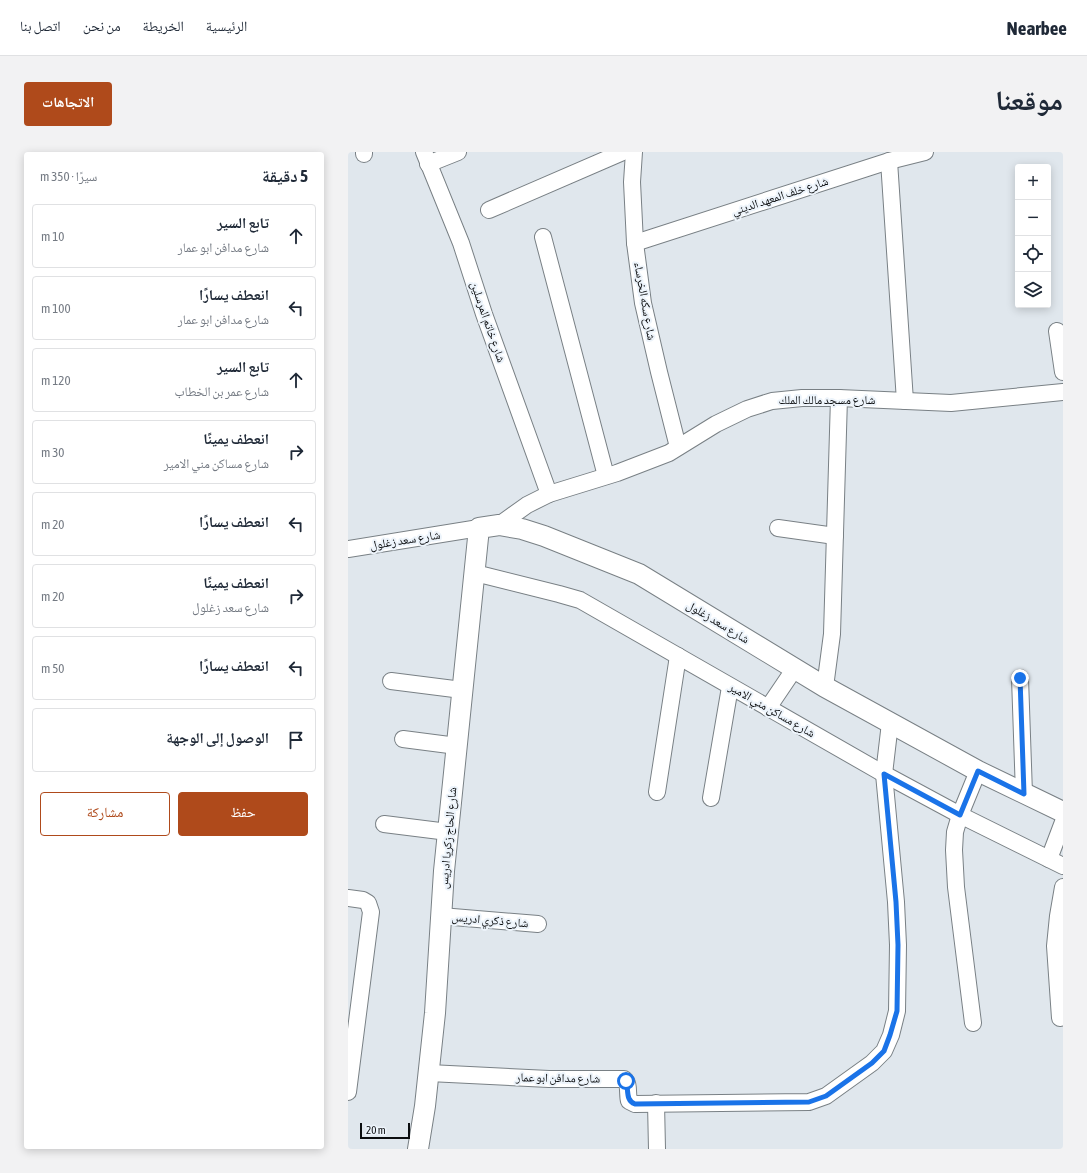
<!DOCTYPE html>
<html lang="ar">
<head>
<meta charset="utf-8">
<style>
	body { margin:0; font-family:"Asap Condensed","Noto Naskh Arabic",sans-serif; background:#f2f2f3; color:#1f2937; direction:rtl }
	.controls { position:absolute; right:12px; top:12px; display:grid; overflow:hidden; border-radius:4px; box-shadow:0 2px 10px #0003 }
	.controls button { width:36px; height:36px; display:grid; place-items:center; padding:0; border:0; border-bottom:1px solid #e0e1e3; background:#fff; color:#1f2937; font:20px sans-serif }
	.scale { position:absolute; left:12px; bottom:10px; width:50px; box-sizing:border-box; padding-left:4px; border:2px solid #0b0d0f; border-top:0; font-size:11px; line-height:14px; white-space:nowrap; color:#0b0d0f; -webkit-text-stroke:3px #edf4fb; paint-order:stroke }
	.stop { position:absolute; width:12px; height:12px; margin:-9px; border:3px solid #1a73e8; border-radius:50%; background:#fff }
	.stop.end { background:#1a73e8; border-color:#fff; box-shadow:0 1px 4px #0008 }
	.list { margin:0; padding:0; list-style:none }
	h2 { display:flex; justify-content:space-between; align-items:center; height:52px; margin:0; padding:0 16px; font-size:17px }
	h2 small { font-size:13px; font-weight:400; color:#747a83 }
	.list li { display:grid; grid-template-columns:26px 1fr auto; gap:12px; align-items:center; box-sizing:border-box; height:64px; margin:0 8px 8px; padding:0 8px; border:1px solid #e0e1e3; border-radius:4px }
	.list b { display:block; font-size:15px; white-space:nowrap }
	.list p { margin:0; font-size:13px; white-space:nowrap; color:#747a83 }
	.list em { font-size:13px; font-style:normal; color:#747a83 }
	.actions { display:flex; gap:8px; padding:12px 16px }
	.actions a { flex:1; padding:9px 0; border:1px solid #af4a1b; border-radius:4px; text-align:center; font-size:14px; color:#af4a1b }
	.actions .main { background:#af4a1b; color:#fff }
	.icon { flex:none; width:22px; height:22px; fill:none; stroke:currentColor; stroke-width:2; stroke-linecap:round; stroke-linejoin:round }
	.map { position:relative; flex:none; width:715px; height:997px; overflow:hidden; direction:ltr; border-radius:4px }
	header { display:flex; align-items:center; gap:24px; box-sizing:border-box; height:56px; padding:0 20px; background:#fff; border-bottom:1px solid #e0e1e3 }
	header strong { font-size:19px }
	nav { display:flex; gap:22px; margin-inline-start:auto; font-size:14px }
	.intro { display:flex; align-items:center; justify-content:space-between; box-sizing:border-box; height:96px; padding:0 24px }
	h1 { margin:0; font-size:28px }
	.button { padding:10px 18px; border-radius:4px; background:#af4a1b; color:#fff; font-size:14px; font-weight:700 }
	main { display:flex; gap:24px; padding:0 24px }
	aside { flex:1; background:#fff; border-radius:4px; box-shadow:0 2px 10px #0003 }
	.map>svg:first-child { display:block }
</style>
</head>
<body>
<header>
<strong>Nearbee</strong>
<nav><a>الرئيسية</a><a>الخريطة</a><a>من نحن</a><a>اتصل بنا</a></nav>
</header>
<div class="intro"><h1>موقعنا</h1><a class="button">الاتجاهات</a></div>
<main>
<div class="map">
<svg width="715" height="997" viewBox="0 0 715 997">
	<rect width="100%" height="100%" fill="#e0e7ed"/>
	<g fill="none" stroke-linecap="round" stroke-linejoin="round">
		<g stroke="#798085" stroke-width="18">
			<g id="minor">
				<polyline points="16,0 16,2"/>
				<polyline points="76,0 113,91 136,162 201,342"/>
				<polyline points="286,0 284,30 287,91 295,151 311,220 330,295"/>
				<polyline points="541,9 557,249"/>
				<polyline points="80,12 110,0"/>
				<polyline points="141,58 275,0"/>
				<polyline points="195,85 258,324"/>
				<polyline points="287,91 541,9 577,0"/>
				<polyline points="709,179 715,220"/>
				<polyline points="151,373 179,353 201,342 269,321 321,301 368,272 399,257 424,249 454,246 491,246 603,251 715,240"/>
				<polyline points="430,376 487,384"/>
				<polyline points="0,397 131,376"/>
				<polyline points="127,421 211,442 232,448 536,622 612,663 715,714"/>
				<polyline points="672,526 676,642"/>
				<polyline points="43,529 114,538"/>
				<polyline points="477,535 484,482 491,246"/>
				<polyline points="420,556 447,516"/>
				<polyline points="55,587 109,594"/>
				<polyline points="309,640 330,504"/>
				<polyline points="363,646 382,535"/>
				<polyline points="36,672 100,680"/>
				<polyline points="701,707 715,670"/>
				<polyline points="0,746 15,748 20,751 23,760 0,940"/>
				<polyline points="93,764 190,772"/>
				<polyline points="712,866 707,794 710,764 715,735"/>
				<polyline points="625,871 608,735 606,698 607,680 612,663 630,619"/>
				<path d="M81,921L201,927H276C282,932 279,942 281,949L287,952L461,950L478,944L524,911L536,899L543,883L549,859L550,793L548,750L536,622L542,571"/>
				<polyline points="308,951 309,997"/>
			</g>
		</g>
		<g stroke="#798085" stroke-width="22">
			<polyline id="tertiary" points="70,997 77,954 87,861 96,719 131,376 151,373 174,377 196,384 291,422 477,535 630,619 715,660"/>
		</g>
		<use href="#minor" stroke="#fff" stroke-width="16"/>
		<use href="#tertiary" stroke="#fff" stroke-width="20"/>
	</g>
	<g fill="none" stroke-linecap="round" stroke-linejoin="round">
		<path stroke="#1a73e8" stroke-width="5" d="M278,929C281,938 277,948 287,952L461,950L478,944L524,911L536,899L542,883L549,859L550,793L548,750L536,622L612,663L630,619L676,642L672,526"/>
	</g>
	<g text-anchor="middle" stroke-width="4" stroke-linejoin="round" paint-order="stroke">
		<g font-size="12" fill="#0b0d0f" stroke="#edf4fb">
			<text transform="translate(432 44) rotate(-18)" y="4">شارع خلف المعهد الديني</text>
			<text transform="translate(297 149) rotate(80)" y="4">شارع سكه الخرساء</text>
			<text transform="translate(140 170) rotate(71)" y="4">شارع خاتم المرسلين</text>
			<text x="479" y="252">شارع مسجد مالك الملك</text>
			<text transform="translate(57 388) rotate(-9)" y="4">شارع سعد زغلول</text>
			<text transform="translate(370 470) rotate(31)" y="4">شارع سعد زغلول</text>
			<text transform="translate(424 558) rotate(30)" y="4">شارع مساكن مني الامير</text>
			<text transform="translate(100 686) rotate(-85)" y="4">شارع الحاج زكريا ادريس</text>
			<text transform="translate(142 768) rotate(5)" y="4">شارع ذكري ادريس</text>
			<text transform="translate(210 926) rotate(1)" y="4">شارع مدافن ابو عمار</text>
		</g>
	</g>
</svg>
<div class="controls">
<button>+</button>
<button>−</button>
<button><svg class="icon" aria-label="locate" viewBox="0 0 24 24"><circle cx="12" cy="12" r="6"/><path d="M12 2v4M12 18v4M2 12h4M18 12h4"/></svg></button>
<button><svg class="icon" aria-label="layers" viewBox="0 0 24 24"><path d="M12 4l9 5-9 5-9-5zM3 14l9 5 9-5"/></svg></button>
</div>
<div class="scale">20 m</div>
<div class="stop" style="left:278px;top:929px"></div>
<div class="stop end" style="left:672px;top:526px"></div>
</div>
<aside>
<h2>5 دقيقة<small>سيرًا · 350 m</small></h2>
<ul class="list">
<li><svg class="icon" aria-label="ahead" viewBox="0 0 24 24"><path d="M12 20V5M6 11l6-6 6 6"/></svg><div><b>تابع السير</b><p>شارع مدافن ابو عمار</p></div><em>10 m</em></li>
<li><svg class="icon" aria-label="left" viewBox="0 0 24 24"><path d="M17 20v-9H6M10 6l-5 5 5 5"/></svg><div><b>انعطف يسارًا</b><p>شارع مدافن ابو عمار</p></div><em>100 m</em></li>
<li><svg class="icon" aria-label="ahead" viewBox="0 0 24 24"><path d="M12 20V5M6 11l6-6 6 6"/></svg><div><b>تابع السير</b><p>شارع عمر بن الخطاب</p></div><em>120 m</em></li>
<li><svg class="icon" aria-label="right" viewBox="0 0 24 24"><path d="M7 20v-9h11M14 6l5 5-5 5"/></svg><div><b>انعطف يمينًا</b><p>شارع مساكن مني الامير</p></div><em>30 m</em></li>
<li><svg class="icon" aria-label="left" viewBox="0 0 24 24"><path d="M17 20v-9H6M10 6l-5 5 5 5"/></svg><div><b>انعطف يسارًا</b></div><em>20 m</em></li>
<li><svg class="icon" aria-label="right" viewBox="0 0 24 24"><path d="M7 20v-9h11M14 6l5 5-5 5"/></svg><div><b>انعطف يمينًا</b><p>شارع سعد زغلول</p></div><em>20 m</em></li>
<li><svg class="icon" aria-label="left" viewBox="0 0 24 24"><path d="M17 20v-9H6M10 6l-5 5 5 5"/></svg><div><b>انعطف يسارًا</b></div><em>50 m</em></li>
<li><svg class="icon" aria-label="arrive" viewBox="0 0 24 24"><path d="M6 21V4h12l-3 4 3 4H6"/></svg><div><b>الوصول إلى الوجهة</b></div></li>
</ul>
<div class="actions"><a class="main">حفظ</a><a>مشاركة</a></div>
</aside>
</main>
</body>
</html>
